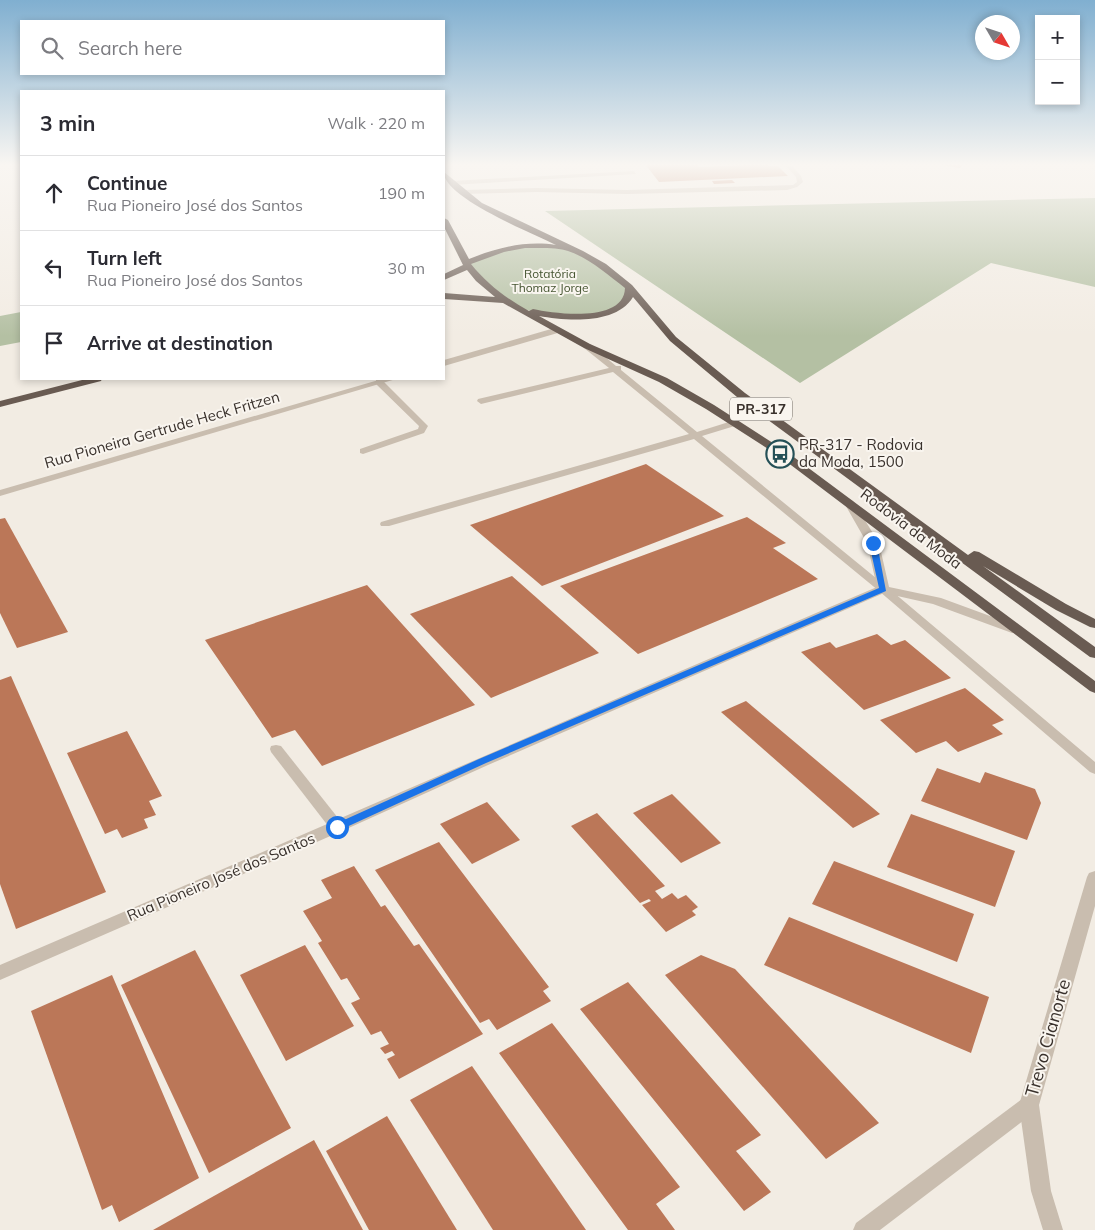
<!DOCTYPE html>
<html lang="en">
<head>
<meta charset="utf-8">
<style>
	body { margin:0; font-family:Mulish,sans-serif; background:#f2f2f3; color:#2b2b33 }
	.controls { position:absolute; right:15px; top:15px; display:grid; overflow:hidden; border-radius:0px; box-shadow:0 2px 8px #0003 }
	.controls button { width:45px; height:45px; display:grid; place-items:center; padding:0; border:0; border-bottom:1px solid #e1e1e2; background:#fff; color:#2b2b33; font:25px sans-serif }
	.compass { position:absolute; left:975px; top:15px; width:45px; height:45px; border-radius:50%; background:#fff; box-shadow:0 2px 8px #0003; rotate:129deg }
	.stop { position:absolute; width:15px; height:15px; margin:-11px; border:4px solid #1a73e8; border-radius:50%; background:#fff }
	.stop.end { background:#1a73e8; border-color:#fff; box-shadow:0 1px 5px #0008 }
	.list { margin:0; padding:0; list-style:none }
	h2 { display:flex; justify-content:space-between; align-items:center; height:65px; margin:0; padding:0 20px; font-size:21px }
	h2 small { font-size:16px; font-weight:400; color:#7c7c81 }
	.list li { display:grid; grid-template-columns:32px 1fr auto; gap:15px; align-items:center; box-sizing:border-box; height:75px; padding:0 20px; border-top:1px solid #e1e1e2 }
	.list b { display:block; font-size:19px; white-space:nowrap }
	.list p { margin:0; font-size:16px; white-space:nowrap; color:#7c7c81 }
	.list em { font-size:16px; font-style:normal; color:#7c7c81 }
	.icon { flex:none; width:28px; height:28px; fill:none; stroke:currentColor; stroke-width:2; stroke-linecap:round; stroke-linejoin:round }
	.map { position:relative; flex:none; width:1095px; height:1230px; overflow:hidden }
	.search { position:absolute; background:#fff; box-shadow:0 2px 8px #0003; left:20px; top:20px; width:425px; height:55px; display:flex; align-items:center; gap:12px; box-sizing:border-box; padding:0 18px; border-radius:0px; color:#7c7c81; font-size:19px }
	.panel { position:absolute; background:#fff; box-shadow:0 2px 8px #0003; left:20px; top:90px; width:425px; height:290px; border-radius:0px }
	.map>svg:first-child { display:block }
</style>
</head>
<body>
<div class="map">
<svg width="1095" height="1230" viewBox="0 0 1095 1230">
	<rect width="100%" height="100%" fill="#f2ece3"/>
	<g fill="#b4c0a3">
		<polygon points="1095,198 1095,287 991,263 800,383 545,211"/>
		<polygon points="554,247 580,253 629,287 620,307 586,316 538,313 516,307 505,301 467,263 507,248"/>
		<polygon points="21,312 21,342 0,346 0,316"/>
	</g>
	<g fill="#bb7758">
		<polygon points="645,164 696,164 699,167 767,164 769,166 778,166 788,176 659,182"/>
		<polygon points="936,164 963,164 960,168"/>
		<polygon points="732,180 735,183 714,184 712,181"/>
		<polygon points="646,464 724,516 542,586 470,525"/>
		<polygon points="747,517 786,543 773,548 818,579 638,654 560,586"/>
		<polygon points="5,518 68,632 17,648 0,613 0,519"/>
		<polygon points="512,576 599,653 491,698 410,614"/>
		<polygon points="367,585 475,705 322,766 295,730 272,738 205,640"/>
		<polygon points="877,634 891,645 905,640 951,678 864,710 801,652 830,642 836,648"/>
		<polygon points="11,676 106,892 16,929 0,884 0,680"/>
		<polygon points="965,688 1004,720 992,725 1003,734 958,752 946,741 916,753 880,720"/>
		<polygon points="746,701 880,814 853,828 721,712"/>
		<polygon points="127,731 162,796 149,801 156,815 144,819 148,828 122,838 117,829 105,834 67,753"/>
		<polygon points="937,768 980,783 985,772 1035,789 1041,803 1027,840 921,801"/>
		<polygon points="672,794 721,843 681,863 633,813"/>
		<polygon points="487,802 520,840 472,864 440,824"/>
		<polygon points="597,813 665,886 655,891 662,899 672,893 678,899 686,895 698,907 692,911 696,915 666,932 642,905 651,901 649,899 640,903 571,826"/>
		<polygon points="911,814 1015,851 995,907 887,867"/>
		<polygon points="439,842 549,987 543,991 551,1001 497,1030 489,1019 480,1023 375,870"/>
		<polygon points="834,861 974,914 957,962 812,904"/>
		<polygon points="354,866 381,907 385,905 414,946 419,944 483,1034 399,1079 387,1059 395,1055 392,1051 385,1054 380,1048 389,1044 381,1031 371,1035 351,1003 360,999 347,978 341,980 318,943 322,941 303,911 332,898 321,880"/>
		<polygon points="789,917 989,997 971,1053 764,965"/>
		<polygon points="305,945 354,1026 286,1061 240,975"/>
		<polygon points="195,950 291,1128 209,1173 121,985"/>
		<polygon points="701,955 735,969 879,1123 826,1159 665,975"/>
		<polygon points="112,975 199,1178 119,1222 112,1205 102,1210 31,1011"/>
		<polygon points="628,982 761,1135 736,1151 771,1192 744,1211 580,1009"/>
		<polygon points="552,1023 680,1187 656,1204 675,1230 628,1230 499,1053"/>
		<polygon points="472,1066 586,1230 493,1230 410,1100"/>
		<polygon points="387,1116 457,1230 369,1230 326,1151"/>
		<polygon points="314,1140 363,1230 153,1230"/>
	</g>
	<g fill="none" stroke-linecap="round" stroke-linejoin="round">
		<g fill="#c9bdaf" fill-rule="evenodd">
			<polygon points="784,164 790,164 801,176 803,182 797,187 787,190 627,194 537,192 462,194 459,192 462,190 537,188 627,190 793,185 797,182 796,177"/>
			<polygon points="634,171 636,174 451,185 448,183 451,181"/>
			<polygon points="584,344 590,344 616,366 621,366 621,370 697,432 732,421 738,421 738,425 702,436 887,587 1095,762 1095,774 1090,772 879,591 694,439 389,526 381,526 380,524 381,522 689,434 613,372 481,404 477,401 478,399 609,368 584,348"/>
			<polygon points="379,379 382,380 428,426 424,433 363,454 360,453 360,449 418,429 419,426 376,384 376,380"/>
			<polygon points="276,745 281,746 342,823 344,827 342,831 337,832 332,831 271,752 270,749 271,746"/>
		</g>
		<g fill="#c9bdaf" fill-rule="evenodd">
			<polygon points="558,327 562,330 561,332 444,366 444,360"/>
			<polygon points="382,379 396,379 0,496 0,490"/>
			<path d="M848,498L853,501L879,543L889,587L941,598L1020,627L1022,630L1020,633H1012L933,604L884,593L488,765L342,831L0,980V965C292,840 584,712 877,587L867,543L843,501Z"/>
			<polygon points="1029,1096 1036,1099 1039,1105 1036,1111 880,1230 853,1230 856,1223 1022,1099"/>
		</g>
		<polygon fill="#c9bdaf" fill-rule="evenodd" points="1095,871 1095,906 1039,1105 1051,1191 1063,1230 1043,1230 1031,1191 1019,1105 1087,877 1089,873"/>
		<g fill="#695b52" fill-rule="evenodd">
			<path d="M444,172L482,203L583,251L606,264L632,285L676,337L745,393L968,555L974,551L979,552L1066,604L1095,619V628L1090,627L1056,610L983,566L1095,647V658L1090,657L737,397L670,341L633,297C616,325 567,321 539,316L590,344L667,378L714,405L787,452L1095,681V693L1090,691L779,456L706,409L659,382L584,348L503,303L444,299V293L495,297L476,281L467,270L444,280V274L463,265L444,227V218L448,220L469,259C496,248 526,240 556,245C534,234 442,197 444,172ZM525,248C537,248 558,247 568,251C589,258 607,274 625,288C624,323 556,314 533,309L529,311C507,299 487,284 471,264L504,252Z"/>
			<polygon points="86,379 102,379 101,381 0,407 0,401"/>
		</g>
	</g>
	<linearGradient id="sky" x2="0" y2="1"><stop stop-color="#80afd0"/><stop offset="0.49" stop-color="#f9f6f2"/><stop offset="1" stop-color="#f9f6f2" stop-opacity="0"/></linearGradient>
	<rect width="1095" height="336" fill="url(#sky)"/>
	<polygon fill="#1a73e8" points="873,541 877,543 886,591 486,763 340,830 337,831 332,827 333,825 479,759 879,588 869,543"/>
	<defs>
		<g id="bus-ring" transform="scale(1.4375)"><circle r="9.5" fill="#f9f5ef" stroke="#255057" stroke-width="1.5"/><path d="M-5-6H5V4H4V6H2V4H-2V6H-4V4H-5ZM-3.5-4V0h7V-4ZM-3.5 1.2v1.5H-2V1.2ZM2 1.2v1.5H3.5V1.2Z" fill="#255057"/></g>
	</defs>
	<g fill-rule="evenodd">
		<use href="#bus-ring" x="780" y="454"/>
	</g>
	<g text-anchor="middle" stroke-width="4" stroke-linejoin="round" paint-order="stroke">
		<g font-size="12" fill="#465532" stroke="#f9f5ef">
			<text x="550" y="278">Rotatória<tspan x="550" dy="14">Thomaz Jorge</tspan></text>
		</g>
		<rect fill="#f9f5ef" stroke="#736c66" stroke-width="1" x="730" y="397.5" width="62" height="23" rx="4"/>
		<g font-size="14" font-weight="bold" fill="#39312c">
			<text x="761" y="414">PR-317</text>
		</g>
		<g font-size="15" fill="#39312c" stroke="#f9f5ef">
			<text transform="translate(162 430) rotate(-16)" y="5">Rua Pioneira Gertrude Heck Fritzen</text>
			<text transform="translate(911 529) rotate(37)" y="5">Rodovia da Moda</text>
			<text transform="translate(221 877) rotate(-23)" y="5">Rua Pioneiro José dos Santos</text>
		</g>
		<g font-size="15" fill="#39312c" stroke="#f9f5ef" text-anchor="start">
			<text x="799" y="450">PR-317 - Rodovia<tspan x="799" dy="17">da Moda, 1500</tspan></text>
		</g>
		<g font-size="18" fill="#39312c" stroke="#f9f5ef">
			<text transform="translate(1048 1038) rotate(-74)" y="6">Trevo Cianorte</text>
		</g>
	</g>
</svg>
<div class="controls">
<button>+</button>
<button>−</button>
</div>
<svg class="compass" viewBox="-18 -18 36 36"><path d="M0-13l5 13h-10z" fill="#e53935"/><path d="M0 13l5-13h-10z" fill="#7c7c81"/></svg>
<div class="stop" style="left:337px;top:827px"></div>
<div class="stop end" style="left:873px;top:543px"></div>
<div class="search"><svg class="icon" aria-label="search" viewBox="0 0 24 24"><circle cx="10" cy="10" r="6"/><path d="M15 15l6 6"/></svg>Search here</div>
<section class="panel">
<h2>3 min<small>Walk · 220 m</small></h2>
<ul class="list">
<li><svg class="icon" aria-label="ahead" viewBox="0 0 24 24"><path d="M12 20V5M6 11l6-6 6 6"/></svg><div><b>Continue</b><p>Rua Pioneiro José dos Santos</p></div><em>190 m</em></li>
<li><svg class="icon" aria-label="left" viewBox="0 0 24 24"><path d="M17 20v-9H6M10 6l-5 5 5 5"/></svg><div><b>Turn left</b><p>Rua Pioneiro José dos Santos</p></div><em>30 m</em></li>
<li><svg class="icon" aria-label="arrive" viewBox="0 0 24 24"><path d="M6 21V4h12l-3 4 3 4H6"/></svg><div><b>Arrive at destination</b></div></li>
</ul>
</section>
</div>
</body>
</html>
